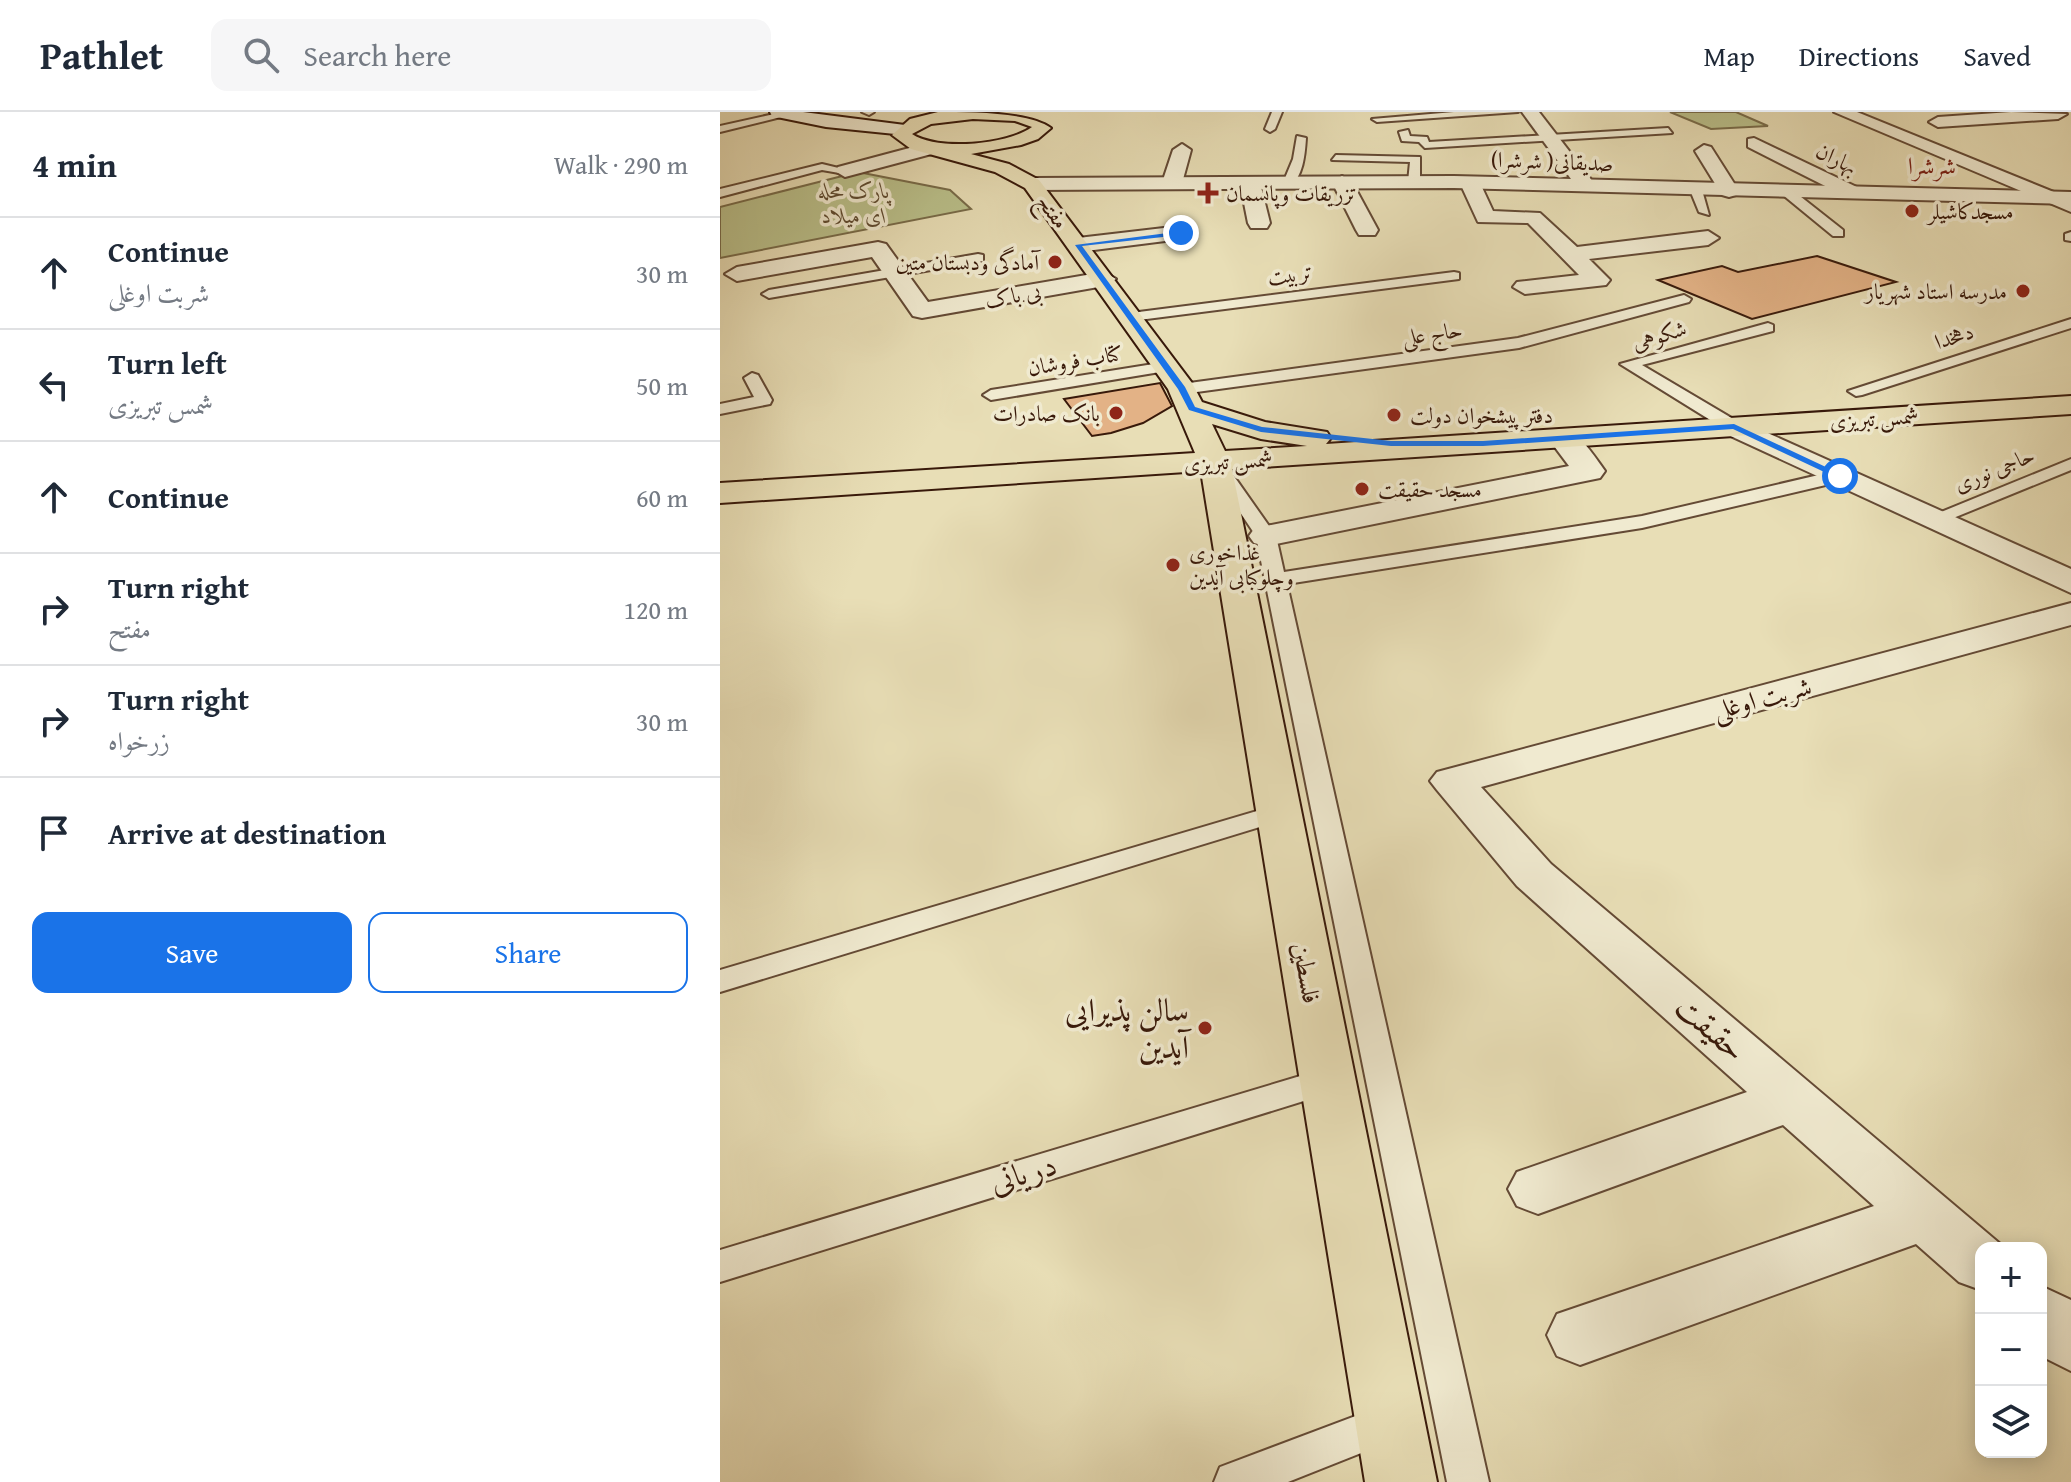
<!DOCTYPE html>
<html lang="en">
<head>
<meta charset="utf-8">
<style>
	body { margin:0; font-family:"Gentium Book Plus",Amiri,serif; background:#f6f6f7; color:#1f2937 }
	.controls { position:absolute; right:24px; bottom:24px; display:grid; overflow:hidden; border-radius:16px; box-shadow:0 4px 20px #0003 }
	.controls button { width:72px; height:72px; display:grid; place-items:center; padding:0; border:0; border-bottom:2px solid #e0e1e3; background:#fff; color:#1f2937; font:40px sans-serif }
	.stop { position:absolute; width:24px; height:24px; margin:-18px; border:6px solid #1a73e8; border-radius:50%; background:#fff }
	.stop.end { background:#1a73e8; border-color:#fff; box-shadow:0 2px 8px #0008 }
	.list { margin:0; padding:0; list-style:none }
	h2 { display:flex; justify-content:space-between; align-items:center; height:104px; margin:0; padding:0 32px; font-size:34px }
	h2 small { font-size:26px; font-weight:400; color:#747a83 }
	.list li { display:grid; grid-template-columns:52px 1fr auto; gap:24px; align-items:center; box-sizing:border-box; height:112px; padding:0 32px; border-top:2px solid #e0e1e3 }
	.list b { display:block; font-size:30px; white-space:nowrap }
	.list p { margin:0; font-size:26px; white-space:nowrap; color:#747a83 }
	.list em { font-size:26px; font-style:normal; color:#747a83 }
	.actions { display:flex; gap:16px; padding:24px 32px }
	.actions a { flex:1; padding:18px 0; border:2px solid #1a73e8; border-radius:16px; text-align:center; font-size:28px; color:#1a73e8 }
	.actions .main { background:#1a73e8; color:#fff }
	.icon { flex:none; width:44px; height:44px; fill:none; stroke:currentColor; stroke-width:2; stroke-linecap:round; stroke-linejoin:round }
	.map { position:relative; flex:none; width:1351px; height:1370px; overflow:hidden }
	header { display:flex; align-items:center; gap:48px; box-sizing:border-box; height:112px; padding:0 40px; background:#fff; border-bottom:2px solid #e0e1e3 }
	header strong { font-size:38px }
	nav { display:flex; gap:44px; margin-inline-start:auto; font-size:28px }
	.search { width:560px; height:72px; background:#f6f6f7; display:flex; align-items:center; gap:20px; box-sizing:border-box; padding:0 28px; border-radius:16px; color:#747a83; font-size:30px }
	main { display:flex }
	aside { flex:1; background:#fff }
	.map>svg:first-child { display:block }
</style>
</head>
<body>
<header>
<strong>Pathlet</strong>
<div class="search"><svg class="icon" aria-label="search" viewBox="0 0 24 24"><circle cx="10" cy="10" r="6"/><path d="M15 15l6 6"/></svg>Search here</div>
<nav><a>Map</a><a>Directions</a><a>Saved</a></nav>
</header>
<main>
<aside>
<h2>4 min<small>Walk · 290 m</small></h2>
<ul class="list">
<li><svg class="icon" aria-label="ahead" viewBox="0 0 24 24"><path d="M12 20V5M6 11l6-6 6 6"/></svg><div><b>Continue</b><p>شربت اوغلی</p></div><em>30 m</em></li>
<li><svg class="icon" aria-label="left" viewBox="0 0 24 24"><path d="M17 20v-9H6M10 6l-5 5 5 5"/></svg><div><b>Turn left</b><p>شمس تبریزی</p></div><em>50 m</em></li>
<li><svg class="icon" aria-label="ahead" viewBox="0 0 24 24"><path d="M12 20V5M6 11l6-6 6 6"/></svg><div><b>Continue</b></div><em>60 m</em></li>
<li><svg class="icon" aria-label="right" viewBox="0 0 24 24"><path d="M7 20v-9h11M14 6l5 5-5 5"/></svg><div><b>Turn right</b><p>مفتح</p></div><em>120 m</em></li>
<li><svg class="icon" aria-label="right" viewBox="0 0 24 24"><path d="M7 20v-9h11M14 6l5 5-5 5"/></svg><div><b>Turn right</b><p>زرخواه</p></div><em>30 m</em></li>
<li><svg class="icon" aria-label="arrive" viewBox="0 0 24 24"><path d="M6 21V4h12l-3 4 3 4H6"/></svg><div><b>Arrive at destination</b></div></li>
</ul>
<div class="actions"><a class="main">Save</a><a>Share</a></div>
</aside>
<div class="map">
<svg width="1351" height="1370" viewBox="0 0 1351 1370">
	<rect width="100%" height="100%" fill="#e8deb6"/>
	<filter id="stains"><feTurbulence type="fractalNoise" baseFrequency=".0025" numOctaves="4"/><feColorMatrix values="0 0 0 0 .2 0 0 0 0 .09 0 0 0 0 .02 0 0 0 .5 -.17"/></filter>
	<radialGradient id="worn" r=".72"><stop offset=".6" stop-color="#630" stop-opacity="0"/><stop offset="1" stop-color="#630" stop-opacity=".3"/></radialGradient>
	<g fill="#bac08b" stroke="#796c4a" stroke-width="2">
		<polygon points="950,0 1016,0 1048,14 991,17"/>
		<polygon points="138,60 230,78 251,97 0,146 0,95"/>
	</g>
	<g fill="#e3b286" stroke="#38190a" stroke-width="2">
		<polygon points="1097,144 1176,170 1032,207 938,168 1002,154 1018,160"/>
		<polygon points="440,271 452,294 423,311 391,321 372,324 344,287"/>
	</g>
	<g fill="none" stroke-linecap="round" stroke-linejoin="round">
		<g stroke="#644a35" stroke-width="4">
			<g id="service">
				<polygon points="63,0 73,2 0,20 0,14"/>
				<polygon points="142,0 154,0 149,3"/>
				<polygon points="552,0 562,0 555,17 550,20 545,17"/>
				<polygon points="734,0 798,0 657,10 652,7"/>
				<polygon points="948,16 952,21 705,36 699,30 682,29 679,20 688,18 690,24 707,25 709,30"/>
				<path d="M577,24L586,26C585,42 583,66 569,75L563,71L573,47Z"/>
				<polygon points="616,43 700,45 700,70 694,73 688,70 690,50 612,48"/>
				<polygon points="102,52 131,59 125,62 102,58 0,85 0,77"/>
				<polygon points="976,74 982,78 989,103 979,100 970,78"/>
				<polygon points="1063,77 1071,77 1123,118 1123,124 1113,124 1063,83"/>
				<polygon points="1351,120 1351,129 1345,128 1345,122"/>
				<polygon points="258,142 263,143 263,149 49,186 42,182 49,178"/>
				<polygon points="734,160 739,161 739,167 411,209 404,205 411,201"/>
				<polygon points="964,183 971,187 969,190 799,236 462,282 454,277 462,272 798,226"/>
				<polygon points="1351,207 1351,216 1142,283 1136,284 1128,279"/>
				<polygon points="1048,211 1053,213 1053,219 922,253 1020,311 1020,319 1008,319 900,252"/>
				<polygon points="446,250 452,252 452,258 271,288 263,283 271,278"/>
				<polygon points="32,261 38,263 52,288 50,292 0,302 0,292 34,285 24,266"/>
				<polygon points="1351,347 1351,358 1221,411 1207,411 1204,407"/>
				<polygon points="498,349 504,350 556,424 564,460 922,404 1120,358 1129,364 1127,368 922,416 567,472 769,1370 727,1370 536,424 489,354"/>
				<polygon points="557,693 566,695 570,701 566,707 0,880 0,858"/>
				<polygon points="607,956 619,960 623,969 619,978 0,1170 0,1138"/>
				<polygon points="670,1291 684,1296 690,1310 684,1324 568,1370 494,1370 500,1355"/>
			</g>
		</g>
		<g stroke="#644a35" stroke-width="4">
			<g id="minor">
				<polygon points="802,0 819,0 873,70 876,74 873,78 859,78"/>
				<polygon points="1114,0 1137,0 1351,87 1351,100"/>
				<polygon points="1291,0 1347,2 1338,7 1218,15 1209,10 1218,5"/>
				<polygon points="1034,26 1143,78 1146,82 1143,86 1129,86 1028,35 1028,27"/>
				<polygon points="212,30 221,36 219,40 125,65 115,59 118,55"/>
				<polygon points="462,32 471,38 462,71 452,77 445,75 442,71 453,38"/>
				<polygon points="984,33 991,35 1019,79 1016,83 1009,85 1002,83 975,39"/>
				<polygon points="622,64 632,70 658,118 655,123 639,123 636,118 612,70"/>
				<polygon points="530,65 540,71 550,111 547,116 531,116 528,111 520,71"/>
				<polygon points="750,65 760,71 773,99 820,101 857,135 988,119 999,126 988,133 869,147 890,168 886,173 805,182 793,175 797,170 859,163 808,111 758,110 740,71"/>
				<polygon points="461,114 472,121 469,126 358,140 347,133 358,126"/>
				<polygon points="158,130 166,132 208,190 384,160 396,167 384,174 202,206 193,204 152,145 17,169 5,162 17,155"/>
				<polygon points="1014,306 1351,457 1351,481 1004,321 999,315 1004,309"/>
				<path d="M843,317C861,322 874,344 885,359L880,366L546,434L534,431L529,424L534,417L546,414L849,354L828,326L832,320Z"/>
				<polygon points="1351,491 1351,513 761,675 831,752 1285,1136 1261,1136 1261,1178 1239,1170 1196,1132 860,1253 837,1244 827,1223 837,1202 1154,1094 1063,1013 818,1102 797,1094 788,1077 797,1060 1027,980 797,774 717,678 710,669 717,660"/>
				<polygon points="1321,1174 1351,1188 1351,1259 1321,1244"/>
			</g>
		</g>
		<g stroke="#644a35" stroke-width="4">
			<polygon id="tertiary" points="734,64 1351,80 1351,92 734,76 312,78 302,72 312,66"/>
		</g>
		<g stroke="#38190a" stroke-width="4">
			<polygon id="secondary" points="50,0 83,0 185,13 194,18 185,23 106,15 52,4"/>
		</g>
		<g stroke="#38190a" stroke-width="4">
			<path id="primary" d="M218,0C250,0 309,0 331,16L318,27L301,33L251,42L289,52L319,68L472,271L482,290L545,310L607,320L611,326L606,332L1351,284V302L512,357L717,1370H645L481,359L0,391V371L475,341L448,277L305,76L275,60L191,37L172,23L190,7ZM253,7L295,9L312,15C287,33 217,39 192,22L211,12ZM492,312L541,327L587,334L505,339Z"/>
		</g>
		<use href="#service" fill="#f0ead0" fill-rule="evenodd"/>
		<use href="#minor" fill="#f0ead0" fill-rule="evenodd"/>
		<use href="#tertiary" fill="#f0ead0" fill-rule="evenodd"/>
		<use href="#secondary" fill="#f0ead0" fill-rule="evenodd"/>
		<use href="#primary" fill="#e8deb6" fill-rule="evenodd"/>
	</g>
	<polygon fill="#1a73e8" points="463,119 461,123 362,134 465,275 475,295 542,315 671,329 763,329 1014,312 1125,364 1117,366 1013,317 763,334 671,334 541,320 469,298 458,277 355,133"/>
	<g fill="#8f2418" stroke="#f0ead0" stroke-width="3">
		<path d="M484 69h8v8h8v8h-8v8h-8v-8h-8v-8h8z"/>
		<circle cx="1192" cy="99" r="8"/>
		<circle cx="335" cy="150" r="8"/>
		<circle cx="1303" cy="179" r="8"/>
		<circle cx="396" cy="301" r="8"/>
		<circle cx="674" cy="303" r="8"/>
		<circle cx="642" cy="377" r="8"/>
		<circle cx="453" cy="453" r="8"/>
		<circle cx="485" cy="916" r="8"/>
	</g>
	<g text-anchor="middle" stroke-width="7" stroke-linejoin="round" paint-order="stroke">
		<g font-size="22" fill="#38190a" stroke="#f0ead0">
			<text transform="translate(1117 46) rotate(27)" y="8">بهاران</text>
			<text transform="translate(832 49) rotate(2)" y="8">(شرشرا )صدیقانی</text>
			<text transform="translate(333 99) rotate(53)" y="8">مفتح</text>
			<text transform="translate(570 162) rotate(-7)" y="8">تربیت</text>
			<text transform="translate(293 183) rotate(-10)" y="8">بی باک</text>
			<text transform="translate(712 221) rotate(-8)" y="8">حاج علی</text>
			<text transform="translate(939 223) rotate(-17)" y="8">شکوهی</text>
			<text transform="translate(1234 224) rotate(-18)" y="8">دهخدا</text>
			<text transform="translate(355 248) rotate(-9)" y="8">کتاب فروشان</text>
			<text transform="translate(1154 306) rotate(-4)" y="8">شمس تبریزی</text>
			<text transform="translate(508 349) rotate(-4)" y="8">شمس تبریزی</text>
			<text transform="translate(1274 357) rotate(-22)" y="8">حاجی نوری</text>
		</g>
		<g font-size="22" font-style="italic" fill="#5f4b31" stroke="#f0ead0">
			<text x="134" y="86">پارک محله<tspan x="134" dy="25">ای میلاد</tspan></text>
		</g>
		<g font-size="22" fill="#38190a" stroke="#f0ead0" text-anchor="start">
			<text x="506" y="89">تزریقات وپانسمان</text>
			<text x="1208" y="107">مسجدکاشیلر</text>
			<text x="319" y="158" text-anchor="end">آمادگی ودبستان متین</text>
			<text x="1287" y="187" text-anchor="end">مدرسه استاد شهریار</text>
			<text x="380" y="309" text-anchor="end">بانک صادرات</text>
			<text x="690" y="311">دفتر پیشخوان دولت</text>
			<text x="658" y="385">مسجد حقیقت</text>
			<text x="469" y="448">غذاخوری<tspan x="469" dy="25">وچلوکبابی آیدین</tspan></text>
		</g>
		<g font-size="24" fill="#7a1f14" stroke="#f0ead0">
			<text x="1212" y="62">شرشرا</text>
		</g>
		<g font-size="26" fill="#38190a" stroke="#f0ead0">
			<text transform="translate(1042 586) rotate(-15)" y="9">شربت اوغلی</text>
			<text transform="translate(587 861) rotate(80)" y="9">فلسطین</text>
		</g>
		<g font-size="32" fill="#38190a" stroke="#f0ead0" text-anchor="end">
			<text x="469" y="909">سالن پذیرایی<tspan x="469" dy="37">آیدین</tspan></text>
		</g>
		<g font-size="32" fill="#38190a" stroke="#f0ead0">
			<text transform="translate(991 916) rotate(41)" y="11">حقیقت</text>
			<text transform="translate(303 1061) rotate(-17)" y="11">دریانی</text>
		</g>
	</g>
	<rect width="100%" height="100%" filter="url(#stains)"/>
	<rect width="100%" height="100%" fill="url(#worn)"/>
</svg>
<div class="controls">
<button>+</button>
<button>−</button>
<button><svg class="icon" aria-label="layers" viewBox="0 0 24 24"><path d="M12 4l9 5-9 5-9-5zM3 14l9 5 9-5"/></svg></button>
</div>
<div class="stop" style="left:1120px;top:364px"></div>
<div class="stop end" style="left:461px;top:121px"></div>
</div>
</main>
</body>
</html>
